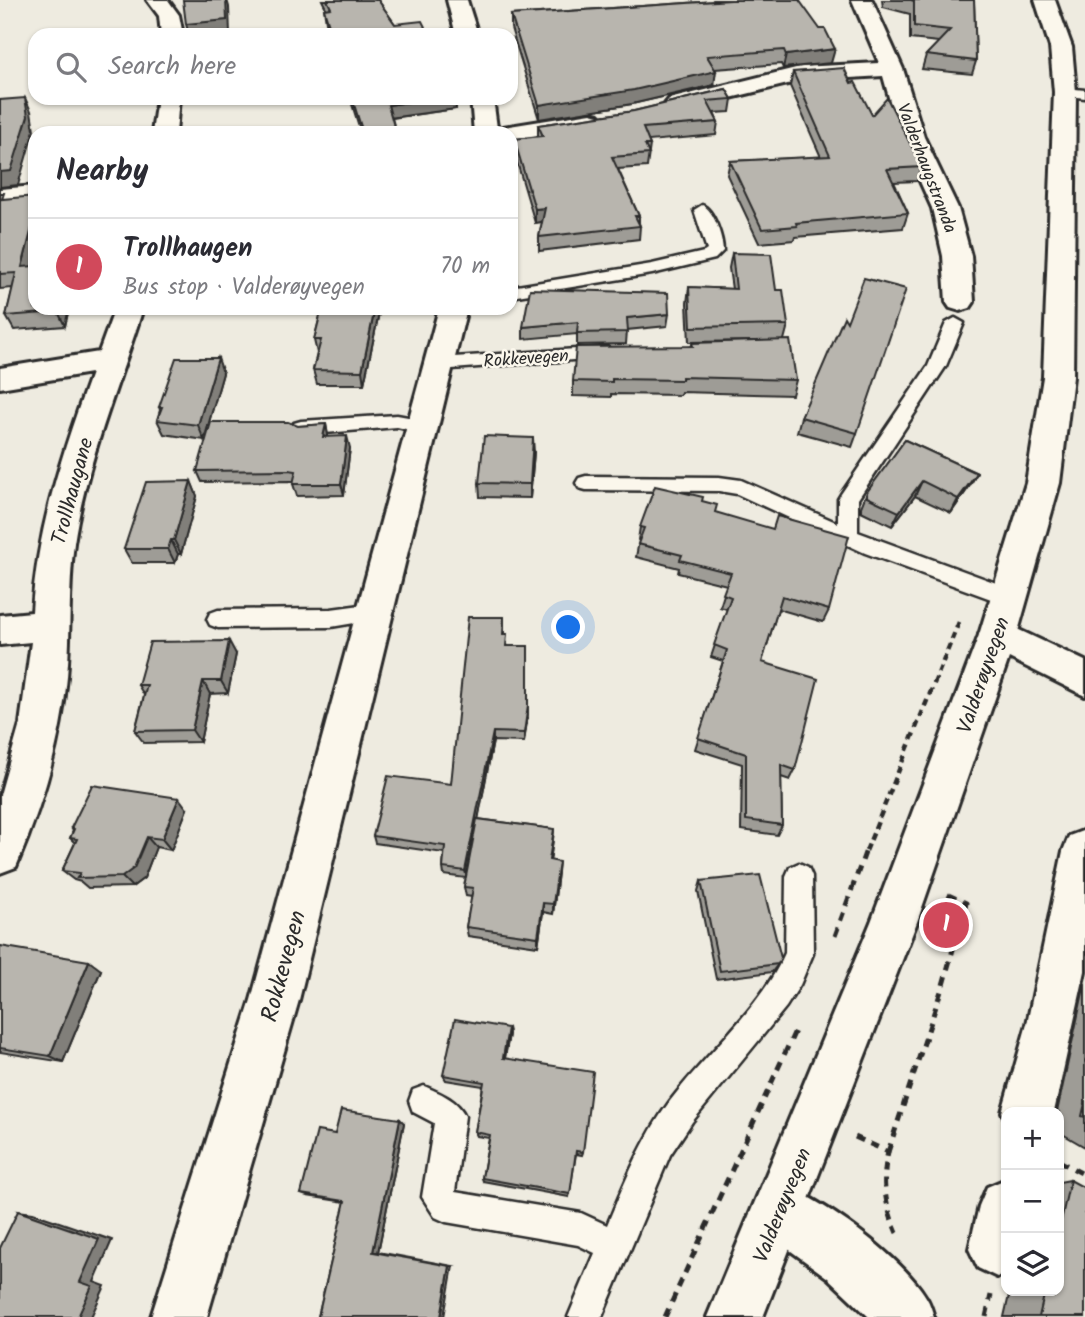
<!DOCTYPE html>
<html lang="en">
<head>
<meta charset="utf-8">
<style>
	body { margin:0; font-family:Kalam,sans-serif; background:#f2f2f3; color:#2b2b33 }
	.controls { position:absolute; right:21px; bottom:21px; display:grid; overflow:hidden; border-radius:14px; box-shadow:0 2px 5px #0004 }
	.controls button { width:63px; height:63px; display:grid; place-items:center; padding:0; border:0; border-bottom:2px solid #e1e1e2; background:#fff; color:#2b2b33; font:35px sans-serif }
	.you { position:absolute; left:569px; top:628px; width:24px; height:24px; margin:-18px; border:5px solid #fff; border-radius:50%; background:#1a73e8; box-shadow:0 0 0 10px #1a73e833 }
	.badge { display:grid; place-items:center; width:46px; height:46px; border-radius:50%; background:#d1495b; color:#fff; font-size:23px; font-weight:700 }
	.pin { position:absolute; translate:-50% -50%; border:4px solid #fff; box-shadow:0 2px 7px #0006 }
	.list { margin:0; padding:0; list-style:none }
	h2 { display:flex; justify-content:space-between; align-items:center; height:91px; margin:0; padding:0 28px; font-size:30px }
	h2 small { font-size:23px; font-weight:400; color:#7c7c81 }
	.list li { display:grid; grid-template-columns:46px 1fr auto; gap:21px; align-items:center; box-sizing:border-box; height:98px; padding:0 28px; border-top:2px solid #e1e1e2 }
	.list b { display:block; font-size:26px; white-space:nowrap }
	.list p { margin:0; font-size:23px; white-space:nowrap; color:#7c7c81 }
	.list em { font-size:23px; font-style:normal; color:#7c7c81 }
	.icon { flex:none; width:38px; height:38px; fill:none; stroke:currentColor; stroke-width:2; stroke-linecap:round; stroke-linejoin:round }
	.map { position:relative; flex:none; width:1085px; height:1317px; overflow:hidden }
	.search { position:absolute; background:#fff; box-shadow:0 2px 5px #0004; left:28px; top:28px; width:490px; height:77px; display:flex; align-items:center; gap:18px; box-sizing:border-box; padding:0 24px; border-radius:21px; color:#7c7c81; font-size:26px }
	.panel { position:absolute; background:#fff; box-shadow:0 2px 5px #0004; left:28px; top:126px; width:490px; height:189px; border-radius:21px }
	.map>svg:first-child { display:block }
</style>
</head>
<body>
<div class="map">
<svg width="1085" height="1317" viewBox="0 0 1085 1317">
	<rect width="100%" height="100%" fill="#eeebe0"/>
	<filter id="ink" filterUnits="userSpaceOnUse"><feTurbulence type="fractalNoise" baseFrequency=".0143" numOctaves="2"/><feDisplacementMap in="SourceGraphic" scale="14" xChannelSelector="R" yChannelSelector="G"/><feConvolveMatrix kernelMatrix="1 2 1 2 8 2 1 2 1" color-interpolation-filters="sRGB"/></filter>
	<g filter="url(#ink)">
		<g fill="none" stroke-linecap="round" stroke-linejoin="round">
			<g stroke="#2b2b2b" stroke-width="5">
				<g id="lane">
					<polygon points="1065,88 1085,90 1085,98 1060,95 1060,89"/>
					<path d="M702,205C714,209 723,239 723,251L715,259L652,274L511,297V287L652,264L704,252L707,250L694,210Z"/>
					<polygon points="955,318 964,323 946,366 858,499 858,532 1018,591 1021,597 1018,603 1010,606 1002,603 865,553 737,494 719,491 586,490 579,488 576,483 579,478 586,476 719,477 741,480 838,523 838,499 841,494 928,366 946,323"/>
					<polygon points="607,347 616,353 613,357 439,370 430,364 439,358"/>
					<polygon points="397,415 430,421 432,426 430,431 423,433 397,427 301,435 294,433 292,428 294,423 301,421"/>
					<polygon points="376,603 384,606 387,612 384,618 331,627 218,628 210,625 207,619 210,613 218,610 331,609"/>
					<path d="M799,863L808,867L812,876L813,954L800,985L786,1007L692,1122L670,1155L602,1317H568L595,1253L578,1245L446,1222L435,1217L422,1197L434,1123L413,1112L409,1101L413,1090L424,1086C440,1093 458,1100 465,1116L455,1192L581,1213L607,1225C625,1182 642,1139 670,1101C706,1053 761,1008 785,953L786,876L790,867Z"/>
				</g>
			</g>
			<g stroke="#2b2b2b" stroke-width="6">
				<g id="street">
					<polygon points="147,0 168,0 179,15 183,35 161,35 159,16"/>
					<polygon points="447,0 467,0 478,35 456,35"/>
					<polygon points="852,0 872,0 903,69 924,137 958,208 971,256 974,302 970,308 960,311 950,308 946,302 943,256 932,208 900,137 883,76 800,81 677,111 669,109 665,104 669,99 800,67 879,63"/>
					<polygon points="157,98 179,98 176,133 152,133"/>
					<polygon points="471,98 493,98 497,128 591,113 599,115 603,120 599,125 591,127 511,139 511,133 474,133"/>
					<polygon points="35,186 35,202 0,205 0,189"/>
					<path d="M115,308H143C119,385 86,462 74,543C68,587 71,632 67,677C61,742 42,806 16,867L0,873V795L20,724L31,642L0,645V615L32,612C37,528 63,451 91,373L0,388V368L99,352Z"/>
					<polygon points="439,308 467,308 299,1000 207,1317 151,1317 251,1000"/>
					<polygon points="998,620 1085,661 1085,696 985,646 979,635 985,624"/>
					<polygon points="1085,830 1085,971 1054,1112 1006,1112 1006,1121 1002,1112 1027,1024 1063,851 1069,836"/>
					<polygon points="1006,1179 1006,1273 997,1277 978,1268 969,1249 979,1206 987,1187"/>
					<path d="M780,1183C824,1201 901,1256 926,1297C930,1303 932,1311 934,1317H869L828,1278L761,1229L753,1210L761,1191Z"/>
				</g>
			</g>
			<g stroke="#2b2b2b" stroke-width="6">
				<polygon id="secondary" points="1035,0 1055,0 1072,47 1076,92 1073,377 1060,483 1017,635 917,922 763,1317 707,1317 871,922 979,635 1026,483 1043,377 1054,92 1050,47"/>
			</g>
			<polyline stroke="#2b2b2b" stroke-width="4.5" stroke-dasharray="7 5" stroke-linecap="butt" points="866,851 959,622"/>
			<g stroke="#2b2b2b" stroke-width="5" stroke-dasharray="9 7" stroke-linecap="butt">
				<polyline points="835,936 866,850"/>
				<path d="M855,1137L888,1152C881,1182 885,1205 897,1233"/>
				<polyline points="888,1152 943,985 966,903 946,894"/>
				<polyline points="1059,1161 1085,1175"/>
				<polyline points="665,1317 795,1031"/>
				<polyline points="986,1317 991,1295"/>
			</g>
			<use href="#lane" fill="#fbf7ec" fill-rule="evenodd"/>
			<use href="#street" fill="#fbf7ec" fill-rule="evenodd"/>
			<use href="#secondary" fill="#fbf7ec" fill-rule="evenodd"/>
		</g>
		<g fill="#9e9c96" stroke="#2b2b2b" stroke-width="2">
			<polygon points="322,0 378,0 395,24 429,35 330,35 326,22 324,9 326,8"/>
			<polygon points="714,0 799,0 831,63 783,68 781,64 715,69 714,85 632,104 539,119 511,28 511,15 715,1"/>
			<polygon points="882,0 974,0 976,61 972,74 922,69 926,55 939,42 910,39 910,14 883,7"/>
			<polygon points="793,72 851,83 872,115 922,167 917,181 894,182 908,213 903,228 795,237 794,240 759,243 727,175 730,161 821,157 790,86"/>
			<polygon points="726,89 732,99 730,112 714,113 718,122 716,135 648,141 650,145 647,167 618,169 639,216 639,223 640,226 639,239 539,251 539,237 542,222 535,223 514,152 514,139 538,137 538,125 634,111"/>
			<polygon points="350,98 455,98 456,109 392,118 396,133 361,133"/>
			<polygon points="0,193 33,266 35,308 69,308 65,326 14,330 6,316 13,288 0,289"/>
			<polygon points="732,253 776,290 788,325 784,340 796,380 792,395 681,392 680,395 611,394 611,397 573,396 573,381 692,346 692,343 756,341 689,342 687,303 689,287 732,289 729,268"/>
			<polygon points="277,308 309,308 278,311"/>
			<polygon points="322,308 380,308 364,384 317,384 313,370 317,353 314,340"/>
			<polygon points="669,314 667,326 627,330 626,344 577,345 577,334 523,339 523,327"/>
			<polygon points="847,322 857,433 852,447 797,432 801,417"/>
			<polygon points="223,373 204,440 164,434 157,420 160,410 159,407"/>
			<polygon points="326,424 328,437 350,448 344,495 297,496 293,484 294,482 292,481 202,482 197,471 298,426"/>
			<polygon points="905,440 977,473 969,487 951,513 915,496 892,526 861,511 861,507 867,492"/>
			<polygon points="534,452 530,498 480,497 479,483"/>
			<polygon points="191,481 197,496 181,554 178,554 175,563 132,563 124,549"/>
			<polygon points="702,501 829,610 823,622 778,609 762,662 795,770 790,780 781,777 782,825 777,835 741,830 742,764 695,749 723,661 711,657 727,609 720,607 727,585 678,573 679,568 636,557 639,541 638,540 640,527"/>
			<polygon points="504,617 504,634 528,714 524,742 493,741 478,819 554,829 553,839 550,860 558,872 553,914 543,912 538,946 468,936 466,927 472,897 466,896 464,887 466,878 444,875 443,868 444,853 375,843 373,836 451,784"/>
			<polygon points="236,654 228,693 210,694 200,742 144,743 135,731 144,695 138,685"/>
			<polygon points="187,809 171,850 156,847 144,878 132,887 88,888 81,882 74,880 62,871 75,843 70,838 73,831 71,828"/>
			<polygon points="701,881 778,964 772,972 716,979 698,891"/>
			<polygon points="0,946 101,970 63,1062 0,1052"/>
			<polygon points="1085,983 1085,1147 1059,1132 1059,1112 1057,1112"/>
			<polygon points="508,1028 509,1034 505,1058 583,1152 582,1155 576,1154 569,1197 483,1181 482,1178 489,1138 477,1136 475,1132 483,1086 446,1080 443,1075"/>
			<polygon points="404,1123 378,1252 453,1266 318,1317 345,1202 307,1196 301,1194 335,1134"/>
			<polygon points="1070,1180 1085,1317 1004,1317 1010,1291 1059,1291 1059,1182"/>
		</g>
		<g fill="#817f7a" stroke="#2b2b2b" stroke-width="2">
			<polygon points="226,0 227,0 229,7 230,34 189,35 186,24"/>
			<polygon points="835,49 831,63 783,68 786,55"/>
			<polygon points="716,71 714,85 632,104 539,119 539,105"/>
			<polygon points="25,98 31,111 34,130 18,185 0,187 0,172"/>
			<polygon points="438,98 455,98 456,109 389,118 388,105"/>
			<polygon points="395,130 396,133 368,133"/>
			<polygon points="545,208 545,221 535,223 535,209"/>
			<polygon points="35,216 35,258 29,281 22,267"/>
			<polygon points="59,308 69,308 65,326 58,312"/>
			<polygon points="375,308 380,308 364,384 362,371"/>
			<polygon points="218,358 223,373 204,440 198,425"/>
			<polygon points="326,424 328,435 326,448 323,437"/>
			<polygon points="347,436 350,448 344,495 341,484"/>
			<polygon points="533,438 534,452 530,498 530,484"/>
			<polygon points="977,473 969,487 951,513 958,499"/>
			<polygon points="191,481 197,496 181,554 174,540"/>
			<polygon points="922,481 915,496 892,526 899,512"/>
			<polygon points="171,540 178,554 175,563 168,549"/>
			<polygon points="229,641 236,654 228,693 221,681"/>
			<polygon points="528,656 528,714 524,742 524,733"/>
			<polygon points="203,681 210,694 200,742 192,730"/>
			<polygon points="493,732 493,741 467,878 465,871"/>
			<polygon points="179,798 187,809 171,850 162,839"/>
			<polygon points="554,829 553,839 549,870 549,860"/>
			<polygon points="147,837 156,847 144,878 132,887 122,877"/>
			<polygon points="559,862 558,872 553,914 553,904"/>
			<polygon points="543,903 543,912 538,946 538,937"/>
			<polygon points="89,961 101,970 63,1062 50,1056"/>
			<polygon points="508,1028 509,1034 504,1063 503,1058"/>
			<polygon points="400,1119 404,1123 378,1252 373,1252"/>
			<polygon points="18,1211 33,1213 112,1240 94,1282 105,1286 91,1317 78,1317 80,1282"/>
			<polygon points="450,1266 453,1266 444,1317 441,1317"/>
		</g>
		<g fill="#b8b5ae" stroke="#2b2b2b" stroke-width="2">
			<polygon points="183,0 226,0 227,20 186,24"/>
			<polygon points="327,0 378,0 395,24 422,21 429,35 332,35 324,9 331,8"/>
			<polygon points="731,0 799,0 820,29 825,29 835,49 786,55 784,50 707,56 716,71 634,90 539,105 511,15"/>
			<polygon points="911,0 974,0 976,61 926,55 950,30 914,26 914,1"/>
			<polygon points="844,68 851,83 855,82 872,115 887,98 922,167 887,169 908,213 796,223 797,226 762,229 730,161 830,156 793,72"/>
			<polygon points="726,89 732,99 707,101 718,122 643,128 650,145 645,145 649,154 612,157 639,216 635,216 640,226 539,237 545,208 535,209 514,139 543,136 538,125 634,111"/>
			<polygon points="25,98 28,116 11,171 0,172 0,100"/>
			<polygon points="352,98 438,98 388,105 395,130 368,133 363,133"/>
			<polygon points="0,193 4,193 2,199 35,196 35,216 22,267 35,266 35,308 59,308 58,312 6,316 16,273 0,274"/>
			<polygon points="732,253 771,254 776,290 783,290 788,325 691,327 689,287 736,289"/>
			<polygon points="864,278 906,289 857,433 801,417 844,317 847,322"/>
			<polygon points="530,289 668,293 669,314 627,318 628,332 577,333 578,322 523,327"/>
			<polygon points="322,308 375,308 362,371 313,370 321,340 314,340"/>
			<polygon points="790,340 796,380 682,377 682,380 612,379 612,382 573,381 576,347 693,346 692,343"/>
			<polygon points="176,358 218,358 198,425 157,420 162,407 159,407"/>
			<polygon points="211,422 288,422 298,426 326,424 323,437 347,436 341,484 293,484 296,471 289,470 197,471"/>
			<polygon points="484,436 533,438 530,484 479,483"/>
			<polygon points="905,440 977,473 958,499 922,481 899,512 867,497 867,492"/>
			<polygon points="191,481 174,540 171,540 168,549 124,549 146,482"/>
			<polygon points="655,486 703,497 702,501 717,505 715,512 773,529 777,516 849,536 829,610 782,596 762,662 818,679 795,770 781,765 782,825 746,820 746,754 698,738 727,650 714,645 731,597 723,594 731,573 680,560 682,555 638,544 644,528 640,527"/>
			<polygon points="468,617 504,617 503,634 507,634 506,646 528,646 528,705 524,733 493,732 465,871 443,868 445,846 373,836 388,776 451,784"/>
			<polygon points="229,641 221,681 203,681 192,730 135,731 147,685 138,685 150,642"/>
			<polygon points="92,785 179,798 162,839 147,837 134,868 122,877 77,878 80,873 62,871 77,839 70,838 74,829 71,828"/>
			<polygon points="477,819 554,829 549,860 559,862 553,904 543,903 538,937 466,927 473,888 464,887"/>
			<polygon points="760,875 781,958 778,964 720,971 701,881"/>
			<polygon points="0,946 89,961 50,1056 0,1048"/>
			<polygon points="455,1019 508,1028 503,1058 593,1072 583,1152 576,1151 570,1194 482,1178 490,1135 475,1132 484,1082 443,1075"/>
			<polygon points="1085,1103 1085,1117 1082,1116"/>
			<polygon points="341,1110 400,1119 373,1252 450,1266 441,1317 318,1317 345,1201 301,1194 317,1131 335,1134"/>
			<polygon points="1070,1180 1085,1188 1085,1317 1039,1317 1045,1291 1059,1291 1059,1230"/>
			<polygon points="18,1211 99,1239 80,1282 92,1286 78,1317 0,1317 0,1248"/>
		</g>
	</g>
	<g text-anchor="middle" stroke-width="5" stroke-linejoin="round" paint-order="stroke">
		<g font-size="18" fill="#2b2b2b" stroke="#fbf7ec">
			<text transform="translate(927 168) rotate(69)" y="6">Valderhaugstranda</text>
			<text transform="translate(526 358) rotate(-4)" y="6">Rokkevegen</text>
		</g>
		<g font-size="21" fill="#2b2b2b" stroke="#fbf7ec">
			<text transform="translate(72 491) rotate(-75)" y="7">Trollhaugane</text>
			<text transform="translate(983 675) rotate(-71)" y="7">Valderøyvegen</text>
			<text transform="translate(782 1205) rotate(-68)" y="7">Valderøyvegen</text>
		</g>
		<g font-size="24" fill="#2b2b2b" stroke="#fbf7ec">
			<text transform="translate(283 966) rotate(-75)" y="8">Rokkevegen</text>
		</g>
	</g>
</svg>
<div class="controls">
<button>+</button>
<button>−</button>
<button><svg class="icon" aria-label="layers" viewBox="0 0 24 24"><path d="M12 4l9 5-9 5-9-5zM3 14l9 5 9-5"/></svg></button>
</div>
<div class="you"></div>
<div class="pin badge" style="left:946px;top:925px">1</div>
<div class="search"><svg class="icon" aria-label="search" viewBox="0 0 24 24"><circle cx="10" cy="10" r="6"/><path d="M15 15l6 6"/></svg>Search here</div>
<section class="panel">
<h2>Nearby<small></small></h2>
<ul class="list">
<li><span class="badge">1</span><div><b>Trollhaugen</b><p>Bus stop · Valderøyvegen</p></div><em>70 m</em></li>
</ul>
</section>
</div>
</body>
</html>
